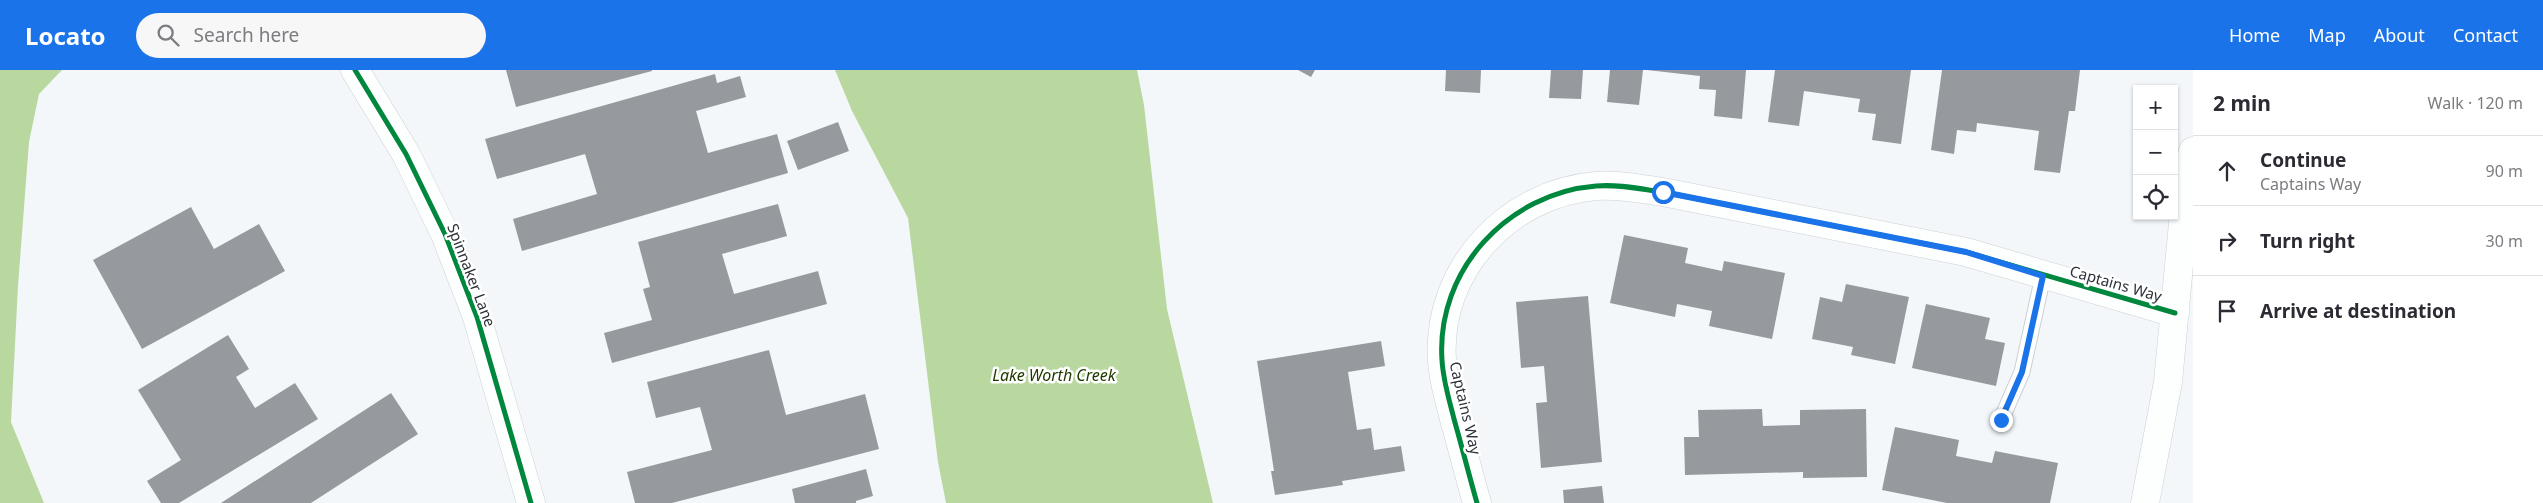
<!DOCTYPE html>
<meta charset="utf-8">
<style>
:root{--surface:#fff;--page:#f7f7f7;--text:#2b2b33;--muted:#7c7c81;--line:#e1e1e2;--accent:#1a73e8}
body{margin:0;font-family:"Noto Sans",sans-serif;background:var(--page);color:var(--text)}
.controls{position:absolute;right:15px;top:15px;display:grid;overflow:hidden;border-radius:0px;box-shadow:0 1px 4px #0004}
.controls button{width:45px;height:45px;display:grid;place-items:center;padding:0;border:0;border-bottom:1px solid var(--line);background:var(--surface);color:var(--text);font:25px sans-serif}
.stop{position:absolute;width:15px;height:15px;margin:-11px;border:4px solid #1a73e8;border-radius:50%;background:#fff}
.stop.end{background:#1a73e8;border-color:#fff;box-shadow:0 1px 5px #0008}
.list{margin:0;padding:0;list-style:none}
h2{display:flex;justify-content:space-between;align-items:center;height:65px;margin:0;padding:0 20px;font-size:21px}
h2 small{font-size:16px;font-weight:400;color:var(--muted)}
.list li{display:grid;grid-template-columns:32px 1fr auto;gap:15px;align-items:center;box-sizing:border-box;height:70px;padding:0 20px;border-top:1px solid var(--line)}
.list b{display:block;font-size:19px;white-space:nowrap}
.list p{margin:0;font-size:16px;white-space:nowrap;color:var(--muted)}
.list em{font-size:16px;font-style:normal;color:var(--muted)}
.icon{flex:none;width:28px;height:28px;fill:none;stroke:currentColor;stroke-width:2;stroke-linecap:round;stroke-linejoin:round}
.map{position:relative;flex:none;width:2193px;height:433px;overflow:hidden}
header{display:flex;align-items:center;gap:30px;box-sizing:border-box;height:70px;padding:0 25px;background:var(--accent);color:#fff}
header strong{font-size:24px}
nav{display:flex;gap:28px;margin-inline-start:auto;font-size:18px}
.search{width:350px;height:45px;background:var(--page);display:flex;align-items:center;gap:12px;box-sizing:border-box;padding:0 18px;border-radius:28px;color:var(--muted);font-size:19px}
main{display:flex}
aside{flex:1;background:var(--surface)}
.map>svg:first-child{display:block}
</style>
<header>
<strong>Locato</strong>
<div class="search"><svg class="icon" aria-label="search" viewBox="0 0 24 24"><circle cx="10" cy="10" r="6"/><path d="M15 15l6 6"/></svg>Search here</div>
<nav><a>Home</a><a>Map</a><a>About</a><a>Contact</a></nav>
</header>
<main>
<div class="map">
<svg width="2193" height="433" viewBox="0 0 2193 433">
<rect width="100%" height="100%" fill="#f4f7fa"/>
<!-- water -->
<path fill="#b9d8a0" d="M0,0H62L39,24L29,72L18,216L11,352L44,433H0Z
M835,0H1137L1144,35L1167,239L1213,433H946L938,392L908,148L852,41Z"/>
<!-- building -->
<path fill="#969a9e" d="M506,0H652V1L516,37Z
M1298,0H1315L1311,7Z
M1446,0H1481L1480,23L1445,21Z
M1551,0H1583L1581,29L1549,28Z
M1610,0H1643L1639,35L1607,32Z
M1647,0H1746L1742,49L1714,46L1716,20L1699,19L1700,6Z
M1775,0H1911L1901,74L1872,70L1876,44L1858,42L1860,29L1804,21L1799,56L1768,52Z
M1942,0H2080L2075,41H2069L2060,103L2034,100L2039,61L1977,53L1976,62L1957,60L1954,84L1931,80Z
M715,4L717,13L740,6L746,27L696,41L708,83L777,64L788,103L522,181L513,149L597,124L585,84L497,109L485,69Z
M838,52L849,81L798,100L787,71Z
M778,134L787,166L722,184L734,224L818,201L827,234L612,293L604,263L652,250L643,219L650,217L638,172Z
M191,137L214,179L259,154L285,201L142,279L93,190Z
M1624,165L1688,178L1685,193L1722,201L1724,191L1785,203L1772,269L1709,256L1712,241L1677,234L1675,247L1610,233Z
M1846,214L1909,227L1895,294L1851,285L1853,277L1812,269L1820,227L1842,232Z
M1588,226L1602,392L1541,398L1536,333L1547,332L1544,296L1521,298L1516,232Z
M1926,234L1990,248L1985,269L2005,273L1996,316L1912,298Z
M228,265L249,299L236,307L255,338L295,313L318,349L179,433H161L147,411L181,390L138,320Z
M1381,271L1385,296L1348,302L1357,360L1371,358L1374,380L1401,376L1405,401L1342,411L1343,415L1275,425L1271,401H1274L1257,291Z
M769,280L786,345L865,324L879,379L672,433H635L627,402L712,380L700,337L656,348L647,312Z
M391,323L418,364L311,433H221Z
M1762,339L1763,356L1800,355V340L1866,339L1867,407L1803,408V402L1685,405L1684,367H1699L1698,340Z
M1895,357L1959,370L1956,386L1992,393L1995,381L2058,393L2050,433H1947L1882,420Z
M866,399L873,426L856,431V433H795L792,419Z
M1602,416L1604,433H1564L1563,420Z"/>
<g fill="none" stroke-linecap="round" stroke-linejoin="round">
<!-- service casing -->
<g stroke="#ccd0d5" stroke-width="17">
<path id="service" d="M2001,350L2022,302L2043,206"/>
</g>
<!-- minor casing -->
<g stroke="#ccd0d5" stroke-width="29">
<path id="minor" d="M355,0L406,84L445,164L477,247L531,433
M1477,433C1469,405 1462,377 1454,349C1449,329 1443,310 1442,290C1436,200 1508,123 1596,116C1618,114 1641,119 1663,122L1966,182L2175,243
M2145,433L2168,312L2188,100L2193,81"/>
</g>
<!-- service -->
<use href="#service" stroke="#fdfefe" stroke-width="15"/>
<!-- minor -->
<use href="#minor" stroke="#fdfefe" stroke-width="28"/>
<!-- cycleway casing -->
<g stroke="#fff" stroke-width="8">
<path id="cycleway" d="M355,0L406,84L445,164L477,247L531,433
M1477,433C1469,405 1462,377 1454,349C1449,329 1443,310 1442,290C1436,200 1508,123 1596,116C1618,114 1641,119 1663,122L1966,182L2175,243"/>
</g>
<!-- cycleway -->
<use href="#cycleway" stroke="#00873e" stroke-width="5"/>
</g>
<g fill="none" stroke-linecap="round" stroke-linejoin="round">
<!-- route -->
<path stroke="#1a73e8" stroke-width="6" d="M1663,122L1966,182L2043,206L2022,302L2001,350"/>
</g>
<g text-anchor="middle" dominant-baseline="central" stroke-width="5" stroke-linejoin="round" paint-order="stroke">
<!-- street labels -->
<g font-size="15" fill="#2c3139" stroke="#fff">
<text transform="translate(472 205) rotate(69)">Spinnaker Lane</text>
<text transform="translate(2116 213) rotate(16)">Captains Way</text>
<text transform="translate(1466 338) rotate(77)">Captains Way</text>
</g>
<!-- water labels -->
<g font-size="16" font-style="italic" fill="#213a00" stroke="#fff">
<text x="1054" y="305">Lake Worth Creek</text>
</g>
</g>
</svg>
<div class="controls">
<button>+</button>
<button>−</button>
<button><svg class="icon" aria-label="locate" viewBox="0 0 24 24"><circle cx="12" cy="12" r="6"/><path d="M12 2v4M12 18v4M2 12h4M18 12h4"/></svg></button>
</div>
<div class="stop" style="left:1663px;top:122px"></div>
<div class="stop end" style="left:2001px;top:350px"></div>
</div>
<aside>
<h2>2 min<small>Walk · 120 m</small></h2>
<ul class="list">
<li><svg class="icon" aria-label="ahead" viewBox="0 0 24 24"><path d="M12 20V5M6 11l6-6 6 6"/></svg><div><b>Continue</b><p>Captains Way</p></div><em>90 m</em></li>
<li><svg class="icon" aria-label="right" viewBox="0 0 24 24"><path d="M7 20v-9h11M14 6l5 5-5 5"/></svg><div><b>Turn right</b></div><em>30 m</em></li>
<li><svg class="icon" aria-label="arrive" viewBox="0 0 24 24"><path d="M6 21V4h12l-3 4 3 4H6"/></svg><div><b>Arrive at destination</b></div></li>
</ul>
</aside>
</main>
